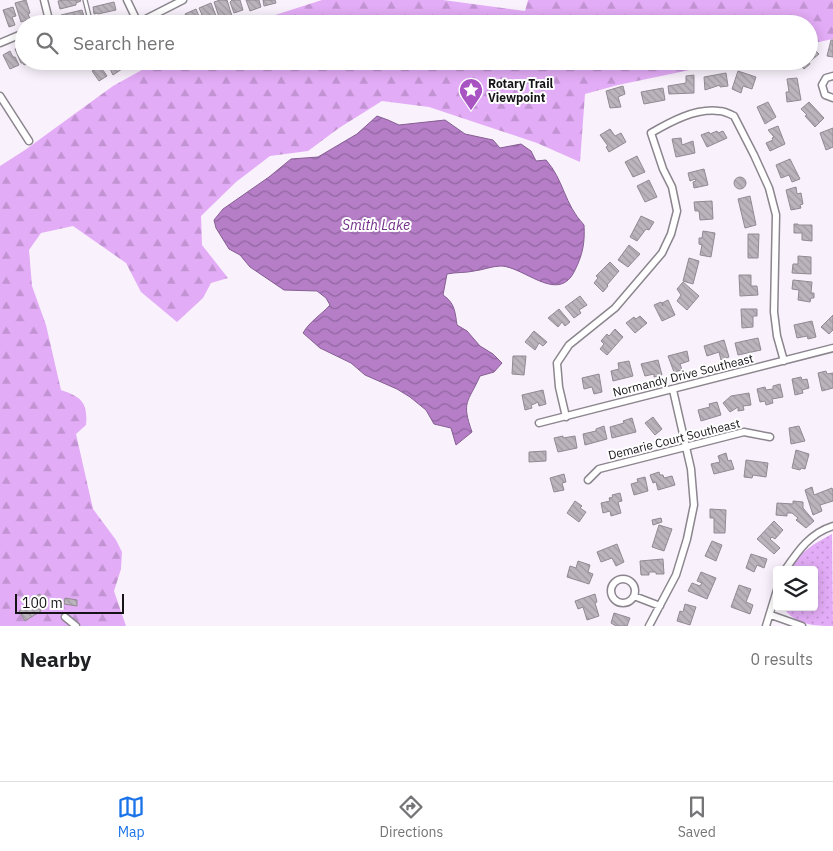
<!DOCTYPE html>
<style>
:root{--surface:#fff;--page:#f6f6f6;--text:#202124;--muted:#757577;--line:#e0e0e0;--accent:#1a73e8}
body{margin:0;font-family:"IBM Plex Sans",sans-serif;background:var(--page);color:var(--text)}
.controls{position:absolute;right:15px;bottom:15px;display:grid;overflow:hidden;border-radius:5px;box-shadow:0 2px 12px #0003}
.controls button{width:45px;height:45px;display:grid;place-items:center;padding:0;border:0;border-bottom:1px solid var(--line);background:var(--surface);color:var(--text);font:25px sans-serif}
.scale{position:absolute;left:15px;bottom:12px;width:109px;box-sizing:border-box;padding-left:5px;border:2px solid #151316;border-top:0;font-size:14px;line-height:18px;white-space:nowrap;color:#151316;-webkit-text-stroke:4px #fff;paint-order:stroke}
.list{margin:0;padding:0;list-style:none}
h2{display:flex;justify-content:space-between;align-items:center;height:65px;margin:0;padding:0 20px;font-size:21px}
h2 small{font-size:16px;font-weight:400;color:var(--muted)}
.icon{flex:none;width:28px;height:28px;fill:none;stroke:currentColor;stroke-width:2;stroke-linecap:round;stroke-linejoin:round}
.map{position:relative;flex:none;width:833px;height:626px;overflow:hidden}
.search{position:absolute;background:var(--surface);box-shadow:0 2px 12px #0003;left:15px;right:15px;top:15px;height:55px;display:flex;align-items:center;gap:12px;box-sizing:border-box;padding:0 18px;border-radius:28px;color:var(--muted);font-size:19px}
.sheet{height:155px;background:var(--surface)}
nav{display:flex;justify-content:space-around;align-items:center;box-sizing:border-box;height:70px;border-top:1px solid var(--line);background:var(--surface);font-size:14px;color:var(--muted)}
nav a{display:grid;justify-items:center;gap:2px}
nav .on{color:var(--accent)}
.map>svg:first-child{display:block}
</style>
<div class="map">
<svg width="833" height="626" viewBox="0 0 833 626">
<defs>
<pattern id="forest-firs" width="22" height="20" patternUnits="userSpaceOnUse" patternTransform="scale(1.25)"><rect width="22" height="20" fill="#e3acf6"/><path d="M5 1l3.5 6h-7zM16 11l3.5 6h-7z" fill="#c293d2"/></pattern>
<pattern id="park-dots" width="8" height="8" patternUnits="userSpaceOnUse" patternTransform="scale(1.25)"><rect width="8" height="8" fill="#e3acf6"/><path d="M2 2h.1M6 6h.1" fill="none" stroke="#c293d2" stroke-width="1.8" stroke-linecap="round"/></pattern>
<pattern id="water-waves" width="16" height="10" patternUnits="userSpaceOnUse" patternTransform="scale(1.25)"><rect width="16" height="10" fill="#b57ec7"/><path d="M0 5q4-4 8 0t8 0" fill="none" stroke="#9266a1"/></pattern>
<pattern id="building-back-hatch" width="6" height="6" patternUnits="userSpaceOnUse" patternTransform="scale(1.25)"><rect width="6" height="6" fill="#bbb4bd"/><path d="M-1 5l2 2M0 0l6 6M5-1l2 2" fill="none" stroke="#a09aa2"/></pattern>
</defs>
<rect width="100%" height="100%" fill="#f9f2fc"/>
<!-- forest -->
<path fill="url(#forest-firs)" d="M322,0H443L525,11L528,0H833V39L809,44V24H247Z
M158,61H733L618,85L585,94L580,162L537,143L429,107L382,101L339,128L308,151L270,156L236,182L201,216L202,245L228,278L211,283L203,298L177,322L141,292L126,263L73,226L41,233L29,250L32,286L46,325L61,390C82,397 88,403 86,425L76,434L93,509L116,540L122,552L121,569L114,591L126,626H0V166L25,150L113,86Z"/>
<!-- park -->
<path fill="url(#park-dots)" d="M832,534L833,626C813,626 795,625 783,607H814V570H790C799,552 815,543 832,534Z"/>
<!-- water -->
<path fill="url(#water-waves)" stroke="#855e92" d="M377,116L388,120L399,125L445,120L465,134L493,140L500,148L521,144L531,151L536,161L546,160C564,180 564,204 584,225C585,242 583,254 575,270C559,305 525,267 501,266C492,266 483,270 474,271C466,273 456,272 447,274L443,295C455,303 455,312 457,325L467,331L480,346L493,354L502,363L494,372L480,376C468,403 461,401 472,432L456,445L451,428L434,424L426,410L410,397L397,389L365,375L351,363L320,348L303,333C310,321 321,315 330,305L326,298L317,291L284,290L250,267L240,255L229,249L216,228L214,220L223,209L269,177L291,159L318,157L357,134Z"/>
<!-- building -->
<path fill="url(#building-back-hatch)" stroke="#918a93" d="M26,0L30,13L28,14L30,19L21,22L15,3Z
M64,0H80L81,1L76,3V5L60,9L58,1Z
M220,0H227L232,16L220,20L214,2Z
M232,0H240L243,10L234,13L230,2Z
M246,0H259L261,7L250,11Z
M263,0H275L276,3L264,6Z
M114,2L116,10L98,14V13L94,14L93,7Z
M211,3L218,21L206,24L199,8Z
M13,7L16,16L12,17L15,25L9,27L3,10Z
M196,9L202,24H189L185,14Z
M82,10L84,16L78,18V19L75,20V22L63,24L61,15Z
M831,40H833V57L827,56Z
M24,45V61H33L24,65L23,63H21L15,49Z
M810,45L819,54L809,62L810,64L804,69L798,61H809Z
M10,51L13,57H15L19,65L10,69L3,55Z
M106,61H116L122,69L113,75Z
M123,61H136L127,67Z
M98,63L107,76L99,81L92,71L95,70L93,67Z
M738,71L756,77L752,89L743,86L741,93L732,89Z
M726,73L728,86L720,87V85L705,90L704,77Z
M694,75V93L669,94L668,86L686,83V76Z
M797,78L801,100L787,102L786,92H789L787,79Z
M623,86L625,94L618,97L621,107L610,108L606,91Z
M663,88L665,100L644,104L641,92Z
M768,102L776,117L765,124L757,107Z
M809,102L824,118L815,127L805,116L807,115L801,109Z
M778,126L785,144L770,151L766,143L773,140L772,138L774,137L768,130Z
M833,128V147L826,150L820,133Z
M610,129L615,136L621,133L626,142L609,152L606,147L608,146L600,135Z
M717,131L718,133L723,131L727,138L707,147L701,135L709,132L710,134Z
M681,138L682,145L693,141L695,153L676,157L672,139Z
M637,156L645,172L633,177L625,162Z
M790,159L800,179L792,182L789,175L781,178L776,165Z
M704,169L708,185L694,188L693,182L696,181L695,179L690,181L688,173Z
M734 183a6 6 0 1 1 12 0a6 6 0 1 1-12 0Z
M649,180L657,197L645,202L637,186Z
M796,187L797,194L801,193L803,204L800,205L801,208L791,210L786,190Z
M750,196L756,225L745,228L738,199Z
M712,201L713,219L700,220L699,211H695L694,202Z
M641,216L654,222L649,230L646,229L637,241L630,237Z
M794,224H798V225H812V241L802,240V233H794Z
M703,231L715,233L711,257L700,255L702,245L699,244V238H702Z
M748,234H759L758,258H748Z
M629,245L640,254L628,267L618,260Z
M798,256L811,257V274L792,273L793,264H798Z
M689,258L699,261L693,284L683,281Z
M610,262L619,271L607,285L608,286L603,292L594,283L598,278L596,276Z
M739,275H751V286H757L758,295L740,296Z
M793,280L812,282L811,293H814V298H811L810,302L798,300L799,290L792,289Z
M683,282L699,296L687,310L677,301L681,295L677,289Z
M580,296L587,305L579,310L581,313L574,318L565,307Z
M668,300L675,315L662,321L654,305L661,302L663,306L662,303Z
M559,309L570,322L565,326L562,322L558,327L548,318Z
M741,309H757V316H753V327L742,328Z
M833,315V330L829,334L821,327Z
M640,316L647,323L635,333L626,323L634,317L636,319Z
M812,321L816,337L808,339L807,336L797,338L794,325Z
M615,329L623,337L607,355L600,349L604,344L601,341L607,334L609,336Z
M534,331L547,342L543,346L539,343L535,350L525,342Z
M758,338L761,350L738,355L735,343Z
M724,340L729,357L721,360L719,352L707,356L704,346Z
M687,351L689,361L680,364L682,370L674,372L668,356Z
M513,356H526L524,375L512,374Z
M658,360L662,375L654,377V374L645,376L641,364Z
M629,361L633,376L613,381L611,371L619,369L618,363Z
M826,371L827,374L833,373V388L822,391L818,373Z
M599,374L602,392L594,394L592,387L584,389L582,378Z
M801,377L802,380L807,379L809,388L802,390L803,393L795,395L792,379Z
M780,384L783,397L772,399L773,403L766,405L765,401L760,402L757,389L765,387L766,390L773,389V386Z
M543,390L546,404L539,406L538,402L534,404L531,405L532,408L525,410L522,395Z
M749,393L751,405L743,406L744,410L738,411V407L730,412L723,403L731,396Z
M717,402L721,415L701,421L698,410L710,407L709,404Z
M653,417L662,429L655,435L645,423Z
M632,418L636,432L612,438L610,427L624,423L623,421Z
M604,426L607,439L585,445L583,434L596,431V429Z
M799,426L805,441L791,444L789,428Z
M563,436V438L575,436L577,448L558,452L554,438Z
M796,450L809,454L805,469L801,468L800,470L792,468Z
M546,451V461L529,462V452Z
M726,453L728,461L731,460L734,469L714,474L711,464L720,462L718,456Z
M746,460L768,463L766,477L753,475L752,478L744,477Z
M659,472L660,475H663L664,478L672,476L675,485L658,490L656,482L653,483L650,475Z
M564,474L566,482L562,483L564,490L554,492L550,478Z
M645,477L648,491L634,495L631,484L638,482L637,479Z
M812,487L814,495L832,488L833,492V501L820,505L822,511L813,515L805,490Z
M620,493L622,501L618,502L621,513L611,516L610,511L603,513L601,503L610,501L609,498L613,497L612,495Z
M575,501L582,506L580,508L586,512L579,522L567,513Z
M793,501L803,502V508L814,521L806,528L796,520L798,518L792,513H787V516L776,515L777,503L793,504Z
M710,509L726,510L725,533H714V518H710Z
M661,518L662,522L653,525L652,520Z
M774,521L783,530L775,539L772,537L770,539L780,548L774,554L757,539Z
M659,525L672,529L664,551L652,547Z
M712,541L722,545L716,561L705,556Z
M617,544L624,562L616,566L612,558L601,562L597,552Z
M751,554L767,559L764,568L757,565L754,572L746,568Z
M663,559L664,574H656V572H649V575H641L640,561Z
M578,561L590,565L588,572L593,574L589,584L567,577L570,566L576,568Z
M701,572L716,578L707,599L688,591L692,583L700,586L702,583L697,581Z
M739,585L751,589L746,602L753,605L750,614L731,607Z
M40,594L46,603L39,607L41,611L25,621L19,611L34,602L32,598Z
M595,594L597,602L595,603L599,616L587,620L583,607L578,609L575,601Z
M65,598L77,600V606L64,604Z
M685,604L696,607L690,625L677,621L680,611L683,612Z
M614,613L630,618L627,626H616L611,623Z"/>
<g fill="none" stroke-linecap="round" stroke-linejoin="round">
<!-- lane casing -->
<g stroke="#8b858d" stroke-width="5.5">
<path id="lane" d="M85,0L91,24"/>
</g>
<!-- street casing -->
<g stroke="#8b858d" stroke-width="9">
<path id="street" d="M44,0L50,24
M127,0L138,23
M136,24L183,0
M0,43L24,33
M833,76L826,78L822,85L825,95L833,98
M0,96L29,141
M566,417L559,387L557,363L569,345L615,308L662,253L671,234L677,211L672,187L663,169L651,133C670,122 695,108 719,111C724,111 730,114 734,116L754,155L769,188L776,215L774,312L777,336L784,361
M539,423L833,348
M588,480L599,469L744,432L770,437
M785,570C798,551 810,533 833,526
M611 591a12 12 0 1 1 24 0a12 12 0 1 1-24 0Z
M634,596L660,606
M771,615L802,626
M65,617L76,626
M649,626L676,575L687,539L694,505L691,469L673,390
M766,626L777,590"/>
</g>
<!-- lane -->
<use href="#lane" stroke="#fff" stroke-width="3"/>
<!-- street -->
<use href="#street" stroke="#fff" stroke-width="6"/>
</g>
<!-- icons -->
<defs>
<g id="sight-pin" transform="scale(1.25)"><path d="M0 17L-7.5 6A9.5 9.5 0 1 1 7.5 6Z" fill="#a854c3" stroke="#fff"/><path d="M0-6L1.8-2.2L6-1.7L2.9 1.2L3.7 5.4L0 3.3L-3.7 5.4L-2.9 1.2L-6-1.7L-1.8-2.2Z" fill="#fff"/></g>
</defs>
<g fill-rule="evenodd">
<use href="#sight-pin" x="471" y="90"/>
</g>
<g text-anchor="middle" dominant-baseline="central" stroke-width="4" stroke-linejoin="round" paint-order="stroke">
<!-- poi labels -->
<g font-size="12" font-weight="bold" fill="#151316" stroke="#fff" text-anchor="start">
<text x="488" y="83">Rotary Trail<tspan x="488" dy="14">Viewpoint</tspan></text>
</g>
<!-- street labels -->
<g font-size="12" fill="#151316" stroke="#fff">
<text transform="translate(683 375) rotate(-14)">Normandy Drive Southeast</text>
<text transform="translate(674 439) rotate(-14)">Demarie Court Southeast</text>
</g>
<!-- water labels -->
<g font-size="14" font-style="italic" fill="#733088" stroke="#fff">
<text x="376" y="225">Smith Lake</text>
</g>
</g>
</svg>
<div class="controls">
<button><svg class="icon" aria-label="layers" viewBox="0 0 24 24"><path d="M12 4l9 5-9 5-9-5zM3 14l9 5 9-5"/></svg></button>
</div>
<div class="scale">100 m</div>
<div class="search"><svg class="icon" aria-label="search" viewBox="0 0 24 24"><circle cx="10" cy="10" r="6"/><path d="M15 15l6 6"/></svg>Search here</div>
</div>
<section class="sheet">
<h2>Nearby<small>0 results</small></h2>
<ul class="list">
</ul>
</section>
<nav>
<a class="on"><svg class="icon" aria-label="map" viewBox="0 0 24 24"><path d="M3 6l6-2 6 2 6-2v14l-6 2-6-2-6 2zM9 4v14M15 6v14"/></svg>Map</a>
<a><svg class="icon" aria-label="directions" viewBox="0 0 24 24"><path d="M12 3l9 9-9 9-9-9zM9 14v-3h6M13 9l2 2-2 2"/></svg>Directions</a>
<a><svg class="icon" aria-label="saved" viewBox="0 0 24 24"><path d="M7 4h10v16l-5-4-5 4z"/></svg>Saved</a>
</nav>
